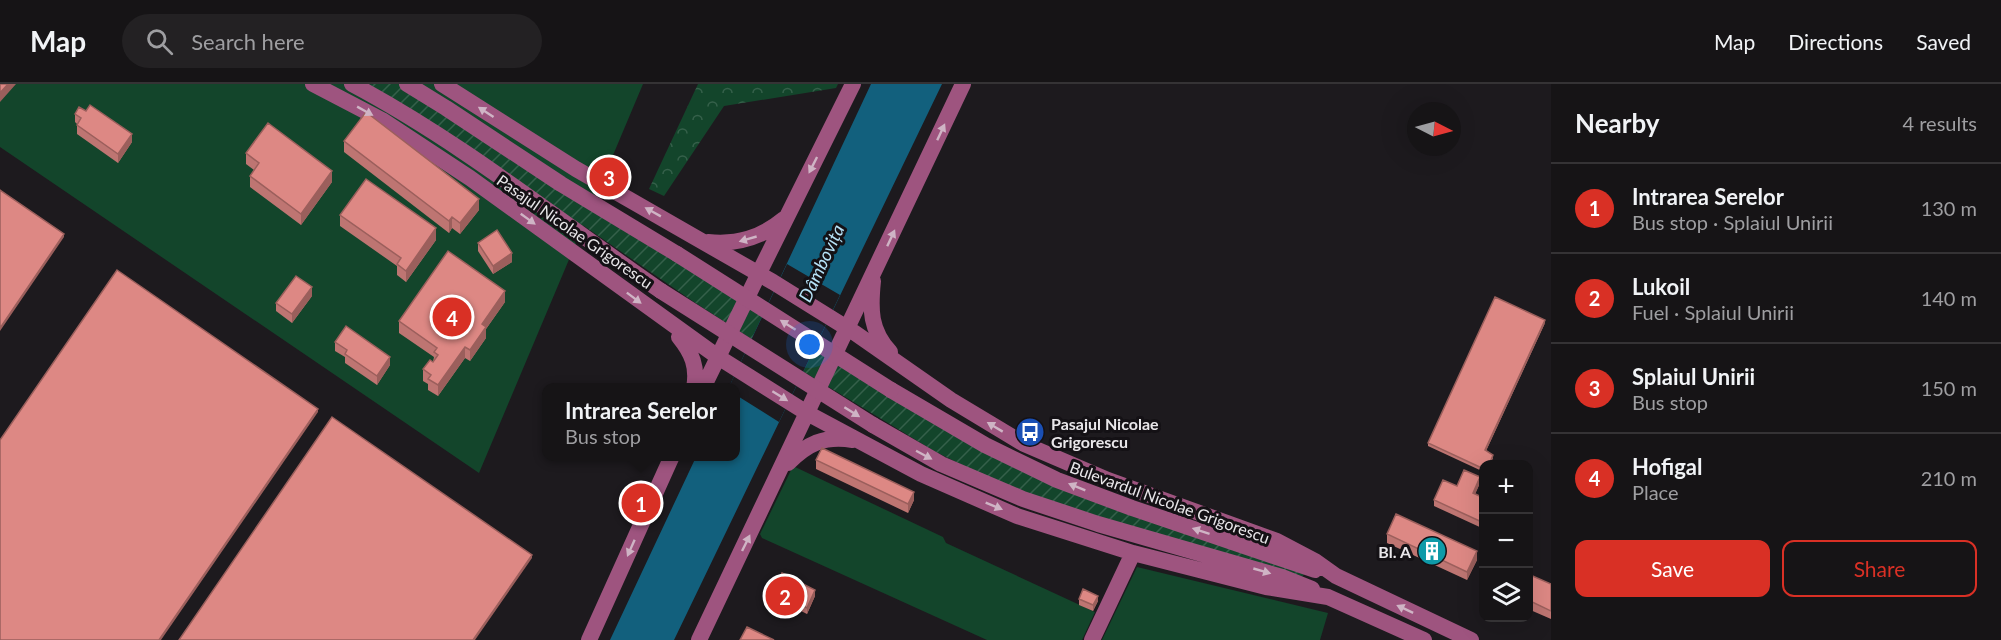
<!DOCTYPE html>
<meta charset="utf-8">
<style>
:root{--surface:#161416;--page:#232123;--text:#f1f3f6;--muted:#9e9ea1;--line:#353335;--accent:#d93025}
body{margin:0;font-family:Lato,sans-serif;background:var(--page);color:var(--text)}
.controls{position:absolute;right:18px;bottom:18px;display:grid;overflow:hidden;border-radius:12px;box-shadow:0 6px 24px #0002}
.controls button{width:54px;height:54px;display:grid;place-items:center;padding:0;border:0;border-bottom:2px solid var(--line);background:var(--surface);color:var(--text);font:30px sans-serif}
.compass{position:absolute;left:1407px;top:18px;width:54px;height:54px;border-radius:50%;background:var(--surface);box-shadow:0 6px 24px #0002;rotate:96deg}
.you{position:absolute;left:810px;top:261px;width:21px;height:21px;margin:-15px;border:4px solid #fff;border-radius:50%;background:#1a73e8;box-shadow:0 0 0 9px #1a73e833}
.badge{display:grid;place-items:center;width:39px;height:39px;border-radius:50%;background:var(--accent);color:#fff;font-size:20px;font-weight:700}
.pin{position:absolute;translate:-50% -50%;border:3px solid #fff;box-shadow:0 2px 6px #0006}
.popup{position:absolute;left:542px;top:299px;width:198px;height:78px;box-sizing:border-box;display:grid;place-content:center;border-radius:12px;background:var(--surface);filter:drop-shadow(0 2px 4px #0005);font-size:20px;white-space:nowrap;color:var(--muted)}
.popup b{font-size:22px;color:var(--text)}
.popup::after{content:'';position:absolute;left:50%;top:100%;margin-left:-12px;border:12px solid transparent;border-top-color:var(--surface)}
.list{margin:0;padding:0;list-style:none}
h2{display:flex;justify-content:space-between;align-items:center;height:78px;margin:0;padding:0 24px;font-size:26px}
h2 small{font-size:20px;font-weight:400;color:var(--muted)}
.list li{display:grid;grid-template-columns:39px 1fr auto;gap:18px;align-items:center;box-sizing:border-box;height:90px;padding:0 24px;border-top:2px solid var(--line)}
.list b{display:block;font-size:22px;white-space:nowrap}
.list p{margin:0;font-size:20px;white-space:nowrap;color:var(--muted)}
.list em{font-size:20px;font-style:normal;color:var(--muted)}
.actions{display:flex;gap:12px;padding:18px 24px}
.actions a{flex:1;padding:14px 0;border:2px solid var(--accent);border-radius:12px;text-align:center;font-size:21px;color:var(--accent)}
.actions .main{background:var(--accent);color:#fff}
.icon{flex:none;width:33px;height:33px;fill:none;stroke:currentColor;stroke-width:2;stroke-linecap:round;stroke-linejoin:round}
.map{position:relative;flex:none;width:1551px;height:556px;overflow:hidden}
header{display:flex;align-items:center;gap:36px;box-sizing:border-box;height:84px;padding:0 30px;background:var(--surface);border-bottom:2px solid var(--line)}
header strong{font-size:28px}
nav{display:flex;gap:33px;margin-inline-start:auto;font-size:21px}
.search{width:420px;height:54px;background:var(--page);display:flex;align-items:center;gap:15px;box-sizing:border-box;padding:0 21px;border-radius:33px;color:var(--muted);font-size:22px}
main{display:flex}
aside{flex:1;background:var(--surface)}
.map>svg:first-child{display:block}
</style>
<header>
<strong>Map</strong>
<div class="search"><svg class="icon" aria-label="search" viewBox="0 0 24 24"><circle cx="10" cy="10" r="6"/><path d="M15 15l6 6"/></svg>Search here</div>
<nav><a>Map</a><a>Directions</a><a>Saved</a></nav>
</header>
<main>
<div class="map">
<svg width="1551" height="556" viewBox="0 0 1551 556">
<defs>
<pattern id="forest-crowns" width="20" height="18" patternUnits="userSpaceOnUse" patternTransform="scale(1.5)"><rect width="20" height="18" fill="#13452b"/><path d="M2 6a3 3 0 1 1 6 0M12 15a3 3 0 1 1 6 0" fill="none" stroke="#35604a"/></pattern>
<pattern id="garden-furrows" width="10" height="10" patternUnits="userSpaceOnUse" patternTransform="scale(1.5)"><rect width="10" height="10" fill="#13452b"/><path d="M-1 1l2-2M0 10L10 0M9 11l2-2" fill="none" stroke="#35604a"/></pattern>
</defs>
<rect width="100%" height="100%" fill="#1d1a1e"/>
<!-- grass -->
<path fill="#13452b" d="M0,0H643L479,389L0,63Z
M793,382L943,453L946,459L1095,528L1082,556H987L762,454L760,450Z
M1137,483L1328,529L1320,556H1102Z"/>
<!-- forest -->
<path fill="url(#forest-crowns)" d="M698,0H838L836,4L724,22L664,112L649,105Z"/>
<!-- garden -->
<path fill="url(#garden-furrows)" d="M369,0H393L423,17L945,344L1305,489L1302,493L1047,417L972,386L934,367L786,277L694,218L458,55Z"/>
<!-- water -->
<path fill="#12607d" d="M871,0H942L674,556H610L696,373L736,372V304L729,303Z"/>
<!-- pier -->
<path fill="#1d1a1e" d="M787,180L840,211L779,338L736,311V304L729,303Z"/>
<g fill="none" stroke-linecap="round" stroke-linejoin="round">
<!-- secondary -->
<path stroke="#9e547f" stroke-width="16" d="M313,0L382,36L470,94L718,273L807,329L921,390L1017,432L1133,469L1266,503L1328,513L1424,556
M352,0C461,58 559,137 661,207
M407,0L446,24L561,100L677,170
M442,0L576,85L773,198L855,249L951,316L1024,360L1108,396L1277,457L1315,477L1336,492L1471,556
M708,158C737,161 761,154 784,135
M873,197C870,226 870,246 890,268
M679,253C692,269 698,283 694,304
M703,304L759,189L853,0
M891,306L985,361L1057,396L1132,424L1315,486
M873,341L941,380L1023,415L1098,440L1282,493L1312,505
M788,379C807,360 824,351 853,356
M589,556L672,372
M699,556L963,0
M1092,556L1133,469"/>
<!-- secondary-bridge -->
<path stroke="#9e547f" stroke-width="16" d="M677,170L891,306
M661,207L873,341"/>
</g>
<!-- wall -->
<path fill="#be7572" d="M75,30L132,58L118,79L77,50V40L75,38Z
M344,57L479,126L460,150L452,144L449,149L344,68Z
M246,69L332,98L301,141L250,103V92L254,86L246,80Z
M340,131L436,156L406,198L397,191V182L340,142Z
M478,159L512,178L493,190L478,167Z
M312,212L292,239L276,227V219Z
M505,218L486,245V254L470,277L465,274L438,312L428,306V300L423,297V285L433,278L434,273L399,249V237Z
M1545,239L1486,367L1493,374L1490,381H1484V388L1428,362V359Z
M335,258L390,281L377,301L345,279V273L335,267Z
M816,376L914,416L908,429L816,385Z
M1480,399L1475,410L1484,414V445L1434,422V416L1457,402Z
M1387,450L1477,476L1467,496L1387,459Z
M1528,490L1551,500V535L1528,525Z
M796,499L794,501L815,512L807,530L793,523V520L787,518L785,523L771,517V514Z
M1079,515L1098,517L1093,527L1079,521Z"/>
<!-- shaded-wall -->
<path fill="#9b5f5c" d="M8,0H16L0,18V9Z
M132,50V58L118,79V70Z
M332,87V98L301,141V130Z
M479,115V126L460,150V139Z
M452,133V144L449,149V137Z
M436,144V156L406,198V187Z
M64,150V153L0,247V244Z
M512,169V178L493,190V182Z
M312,203V212L292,239V230Z
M505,207V218L486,245V254L470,277V266L482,240Z
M1545,236V239L1485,369V366Z
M465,263V274L438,312V301Z
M390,273V281L377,301V292Z
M318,325V328L161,556H159Z
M1480,393V399L1473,415V409Z
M914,408V416L908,429V420Z
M1477,467V476L1467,496V488Z
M532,471V474L475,556H473Z
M815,506V512L807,530V524Z
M1098,512V517L1093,527V521Z"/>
<!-- building -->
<path fill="#dd8884" stroke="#9b5f5c" stroke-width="1.5" d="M0,0H8L0,9Z
M90,21L132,50L118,70L77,41L81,34L75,30L79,23L86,27Z
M366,28L479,115L460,139L452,133L449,137L344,57Z
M268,39L332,87L301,130L250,92L259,79L246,69Z
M366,95L436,144L406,187L397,180L401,174L340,131Z
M0,106L64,150L0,244Z
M497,146L512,169L493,182L478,159Z
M448,167L505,207L482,240L486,243L470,266L465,263L438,301L428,295L431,291L423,285L430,276L433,278L438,271L434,268L437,264L399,237Z
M117,186L318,325L159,556H0V356Z
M296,192L312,203L292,230L276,219Z
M1495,213L1545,236L1485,366L1493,371L1489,381H1484V385L1428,359Z
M346,242L390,273L377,292L345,270L347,266L335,258Z
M332,333L532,471L473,556H179Z
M822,364L914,408L908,420L816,376Z
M1464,386L1480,393L1473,409L1484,414V439L1434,416L1443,396L1457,402Z
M1396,430L1477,467L1467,488L1387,450Z
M782,489L796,496L793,501L799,504L793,517L787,515L785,520L771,514Z
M1528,490L1551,500V527L1528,516Z
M801,499L815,506L807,524L793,517Z
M1083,505L1098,512L1093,521L1079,515Z
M747,543L774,556H740Z"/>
<!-- one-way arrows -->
<defs><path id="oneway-solid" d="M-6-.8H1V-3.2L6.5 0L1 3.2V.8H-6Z" transform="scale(1.5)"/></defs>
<g fill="#cfb4c5">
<use href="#oneway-solid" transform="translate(365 27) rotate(29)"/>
<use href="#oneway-solid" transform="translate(486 28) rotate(-147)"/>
<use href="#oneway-solid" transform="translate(941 48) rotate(-65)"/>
<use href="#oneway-solid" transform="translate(813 81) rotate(117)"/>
<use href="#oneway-solid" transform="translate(653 128) rotate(-151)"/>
<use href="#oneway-solid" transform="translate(528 135) rotate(36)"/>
<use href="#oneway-solid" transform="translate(891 154) rotate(-65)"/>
<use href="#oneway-solid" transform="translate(748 155) rotate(164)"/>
<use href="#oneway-solid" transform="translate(634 214) rotate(37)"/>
<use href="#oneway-solid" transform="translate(788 241) rotate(-148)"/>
<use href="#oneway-solid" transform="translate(780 312) rotate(32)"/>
<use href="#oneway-solid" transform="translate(852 328) rotate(32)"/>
<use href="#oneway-solid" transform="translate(995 343) rotate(-149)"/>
<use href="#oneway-solid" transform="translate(924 371) rotate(28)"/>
<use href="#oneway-solid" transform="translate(1077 403) rotate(-158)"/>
<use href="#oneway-solid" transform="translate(994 422) rotate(22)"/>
<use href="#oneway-solid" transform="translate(1201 447) rotate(-162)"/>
<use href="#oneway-solid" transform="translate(746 459) rotate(-64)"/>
<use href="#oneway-solid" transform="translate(631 464) rotate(114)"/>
<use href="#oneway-solid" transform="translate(1262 487) rotate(16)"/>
<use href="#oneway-solid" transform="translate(1405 525) rotate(-155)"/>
</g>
<!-- icons -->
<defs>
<g id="bus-disc" transform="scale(1.5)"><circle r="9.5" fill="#1a4fb4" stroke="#141115"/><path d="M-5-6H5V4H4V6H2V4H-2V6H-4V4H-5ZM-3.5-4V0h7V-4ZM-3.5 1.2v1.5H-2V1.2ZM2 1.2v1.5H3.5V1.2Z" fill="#fff"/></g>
<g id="building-disc" transform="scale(1.5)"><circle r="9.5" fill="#0f9aa8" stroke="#141115"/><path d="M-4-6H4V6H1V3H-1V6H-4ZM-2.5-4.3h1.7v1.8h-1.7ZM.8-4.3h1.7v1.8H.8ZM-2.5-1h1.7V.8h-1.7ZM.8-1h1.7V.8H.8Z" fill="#fff"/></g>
</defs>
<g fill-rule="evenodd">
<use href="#bus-disc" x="1030" y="348"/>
<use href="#building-disc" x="1432" y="467"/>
</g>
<g text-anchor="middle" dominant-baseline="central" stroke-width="6" stroke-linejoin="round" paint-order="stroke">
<!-- street labels -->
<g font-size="16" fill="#e9e7ea" stroke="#141115">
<text transform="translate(575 147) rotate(35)">Pasajul Nicolae Grigorescu</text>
<text transform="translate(1170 418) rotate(20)">Bulevardul Nicolae Grigorescu</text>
</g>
<!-- poi labels -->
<g font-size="16" font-weight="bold" fill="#e9e7ea" stroke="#141115" text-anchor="start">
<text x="1051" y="339">Pasajul Nicolae<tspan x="1051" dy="18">Grigorescu</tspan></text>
<text x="1411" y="467" text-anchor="end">Bl. A</text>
</g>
<!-- water labels -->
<g font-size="18" font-style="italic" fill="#b6e2f7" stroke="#141115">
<text transform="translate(821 179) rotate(-65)">Dâmbovița</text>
</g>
</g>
</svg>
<div class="controls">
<button>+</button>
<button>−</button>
<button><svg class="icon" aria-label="layers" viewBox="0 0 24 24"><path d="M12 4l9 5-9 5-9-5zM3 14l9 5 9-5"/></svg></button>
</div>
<svg class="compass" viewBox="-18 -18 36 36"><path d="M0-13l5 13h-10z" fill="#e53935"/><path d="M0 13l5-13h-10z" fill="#9e9ea1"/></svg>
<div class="you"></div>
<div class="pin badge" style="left:641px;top:419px">1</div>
<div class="popup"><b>Intrarea Serelor</b>Bus stop</div>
<div class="pin badge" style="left:785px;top:512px">2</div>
<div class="pin badge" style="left:609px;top:93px">3</div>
<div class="pin badge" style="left:452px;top:233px">4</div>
</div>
<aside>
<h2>Nearby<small>4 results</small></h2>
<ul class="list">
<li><span class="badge">1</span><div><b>Intrarea Serelor</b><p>Bus stop · Splaiul Unirii</p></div><em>130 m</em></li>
<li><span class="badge">2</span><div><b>Lukoil</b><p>Fuel · Splaiul Unirii</p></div><em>140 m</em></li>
<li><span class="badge">3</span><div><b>Splaiul Unirii</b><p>Bus stop</p></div><em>150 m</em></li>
<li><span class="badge">4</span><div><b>Hofigal</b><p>Place</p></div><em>210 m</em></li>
</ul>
<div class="actions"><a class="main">Save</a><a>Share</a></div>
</aside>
</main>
